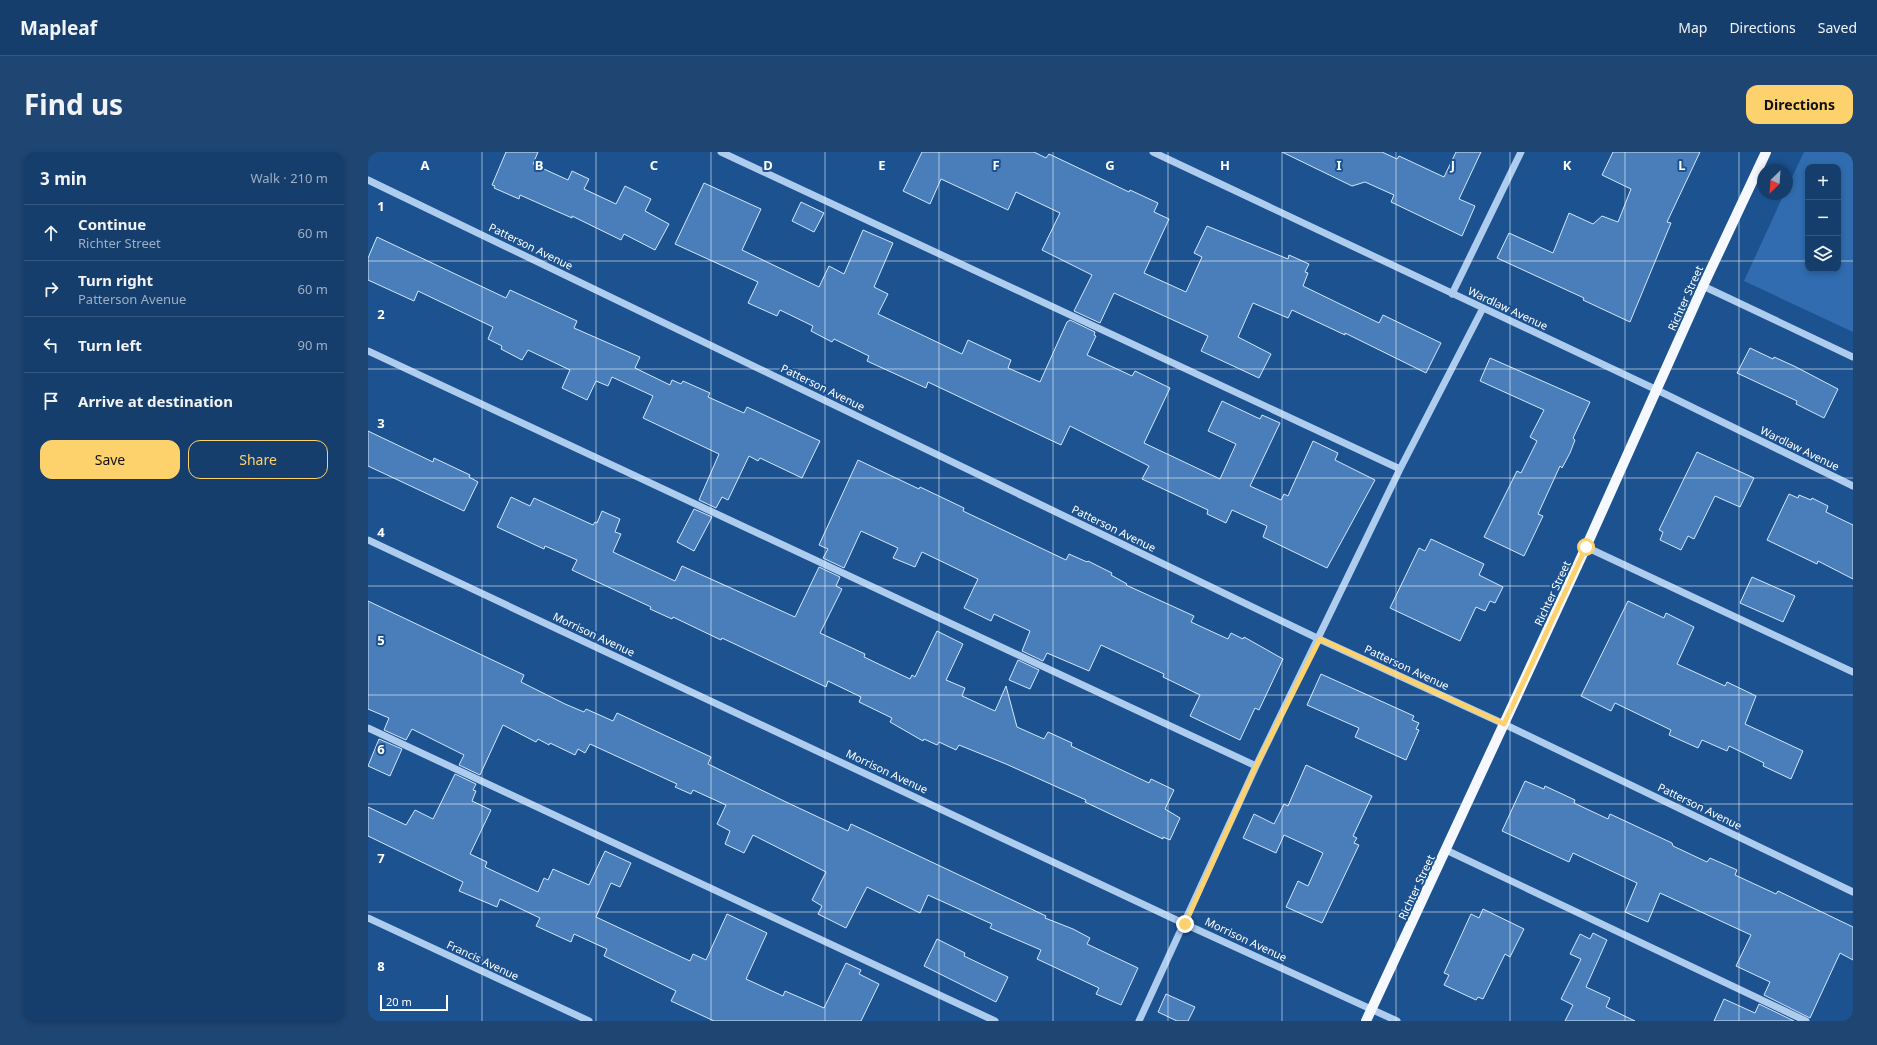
<!DOCTYPE html>
<meta charset="utf-8">
<style>
:root{--surface:#163e6d;--page:#1f4572;--text:#f1f3f6;--muted:#9eaec2;--line:#355780;--accent:#fdd16c}
body{margin:0;font-family:"Noto Sans",sans-serif;background:var(--page);color:var(--text)}
.controls{position:absolute;right:12px;top:12px;display:grid;overflow:hidden;border-radius:8px;box-shadow:0 2px 6px #0003}
.controls button{width:36px;height:36px;display:grid;place-items:center;padding:0;border:0;border-bottom:1px solid var(--line);background:var(--surface);color:var(--text);font:20px sans-serif}
.compass{position:absolute;left:1389px;top:12px;width:36px;height:36px;border-radius:50%;background:var(--surface);box-shadow:0 2px 6px #0003;rotate:205deg}
.scale{position:absolute;left:12px;bottom:10px;width:68px;box-sizing:border-box;padding-left:4px;border:2px solid #fff;border-top:0;font-size:11px;line-height:14px;white-space:nowrap;color:#fff;-webkit-text-stroke:3px #1d5291;paint-order:stroke}
.stop{position:absolute;width:12px;height:12px;margin:-9px;border:3px solid #fdd16c;border-radius:50%;background:#fff}
.stop.end{background:#fdd16c;border-color:#fff;box-shadow:0 1px 4px #0008}
.list{margin:0;padding:0;list-style:none}
h2{display:flex;justify-content:space-between;align-items:center;height:52px;margin:0;padding:0 16px;font-size:17px}
h2 small{font-size:13px;font-weight:400;color:var(--muted)}
.list li{display:grid;grid-template-columns:26px 1fr auto;gap:12px;align-items:center;box-sizing:border-box;height:56px;padding:0 16px;border-top:1px solid var(--line)}
.list b{display:block;font-size:15px;white-space:nowrap}
.list p{margin:0;font-size:13px;white-space:nowrap;color:var(--muted)}
.list em{font-size:13px;font-style:normal;color:var(--muted)}
.actions{display:flex;gap:8px;padding:12px 16px}
.actions a{flex:1;padding:9px 0;border:1px solid var(--accent);border-radius:12px;text-align:center;font-size:14px;color:var(--accent)}
.actions .main{background:var(--accent);color:#111}
.icon{flex:none;width:22px;height:22px;fill:none;stroke:currentColor;stroke-width:2;stroke-linecap:round;stroke-linejoin:round}
.map{position:relative;flex:none;width:1485px;height:869px;overflow:hidden;border-radius:12px}
header{display:flex;align-items:center;gap:24px;box-sizing:border-box;height:56px;padding:0 20px;background:var(--surface);border-bottom:1px solid var(--line)}
header strong{font-size:19px}
nav{display:flex;gap:22px;margin-inline-start:auto;font-size:14px}
.intro{display:flex;align-items:center;justify-content:space-between;box-sizing:border-box;height:96px;padding:0 24px}
h1{margin:0;font-size:28px}
.button{padding:10px 18px;border-radius:12px;background:var(--accent);color:#111;font-size:14px;font-weight:700}
main{display:flex;gap:24px;padding:0 24px}
aside{flex:1;background:var(--surface);border-radius:12px;box-shadow:0 2px 6px #0003}
.map>svg:first-child{display:block}
</style>
<header>
<strong>Mapleaf</strong>
<nav><a>Map</a><a>Directions</a><a>Saved</a></nav>
</header>
<div class="intro"><h1>Find us</h1><a class="button">Directions</a></div>
<main>
<aside>
<h2>3 min<small>Walk · 210 m</small></h2>
<ul class="list">
<li><svg class="icon" aria-label="ahead" viewBox="0 0 24 24"><path d="M12 20V5M6 11l6-6 6 6"/></svg><div><b>Continue</b><p>Richter Street</p></div><em>60 m</em></li>
<li><svg class="icon" aria-label="right" viewBox="0 0 24 24"><path d="M7 20v-9h11M14 6l5 5-5 5"/></svg><div><b>Turn right</b><p>Patterson Avenue</p></div><em>60 m</em></li>
<li><svg class="icon" aria-label="left" viewBox="0 0 24 24"><path d="M17 20v-9H6M10 6l-5 5 5 5"/></svg><div><b>Turn left</b></div><em>90 m</em></li>
<li><svg class="icon" aria-label="arrive" viewBox="0 0 24 24"><path d="M6 21V4h12l-3 4 3 4H6"/></svg><div><b>Arrive at destination</b></div></li>
</ul>
<div class="actions"><a class="main">Save</a><a>Share</a></div>
</aside>
<div class="map">
<svg width="1485" height="869" viewBox="0 0 1485 869">
<rect width="100%" height="100%" fill="#1d5291"/>
<!-- green -->
<path fill="#306caf" fill-rule="evenodd" d="M1436,0H1485V180L1376,129L1416,42H1419V36ZM1440,15H1470V117H1440Z"/>
<!-- building -->
<path fill="#4a7eba" stroke="#d3e6fa" d="M138,0H170L165,12L200,28L204,19L221,27L216,37L248,52L257,34L283,47L277,59L301,72L287,98L256,82L253,88L204,64V66L152,43L151,47L126,36L127,34L124,33Z
M554,0H666L678,6L681,2L761,40L762,38L790,51L786,60L801,67L776,121L818,140L834,105L826,101L839,74L920,107L921,103L941,112L937,120L940,121L935,134L1011,171L1015,163L1073,191L1058,221L977,181V183L924,158L920,166L885,151L870,185L903,202L891,226L833,199L840,184L746,141L732,171L706,159L724,123L674,98L692,61L648,40L640,58L573,27L562,52L535,39Z
M914,0H1014L1029,7L1031,4L1076,25L1088,0H1113L1091,47L1107,54L1094,84L1023,50L1026,43L997,30L984,34Z
M1245,0H1332L1299,70L1303,71L1262,170L1215,148L1216,146L1129,106L1141,81L1185,101L1201,61L1225,72L1234,64L1250,70L1263,37L1234,23Z
M336,31L393,57L374,98L451,135L461,114L476,122L495,78L525,91L506,135L520,142L510,162L594,202L600,188L643,208L640,216L672,230L699,170L702,168L727,180L726,183L728,184L719,203L764,224L767,219L802,236L776,291L852,327L868,292L840,279L854,249L892,267L894,263L912,271L882,334L913,348L916,342L920,344L945,289L970,301L967,308L1007,328L959,416L895,385L899,374L864,358L858,371L839,362L840,358L774,327L781,314L702,274L693,293L560,230L558,236L499,209L501,204L466,187L464,190L443,179L445,174L412,158L409,164L380,151L390,130L307,92Z
M433,50L456,61L446,80L424,69Z
M9,85L138,146L142,138L209,169L206,176L272,205L267,216L302,233L304,228L313,232L315,229L342,241L340,245L376,261L379,255L452,289L434,326L392,306L390,309L381,304L360,348L354,345L348,356L331,348L351,302L275,266L285,244L244,225L240,234L228,229L219,248L194,236L202,218L160,198L154,208L133,197L134,194L120,187L125,175L50,139L46,149L0,128V106Z
M1382,196L1405,207L1406,205L1426,214L1470,237L1456,266L1428,252L1429,249L1369,221Z
M1122,206L1222,250L1205,286L1207,288L1202,301L1194,316L1192,314L1170,362L1175,364L1156,404L1116,385L1149,319L1153,321L1169,289L1162,285L1176,258L1112,229Z
M0,279L65,310L66,306L102,323L101,325L110,330L96,359L0,314Z
M1329,300L1386,326L1372,355L1347,344L1326,387L1320,384L1313,398L1292,388L1295,380L1291,378Z
M490,308L551,337L552,335L596,356L595,359L698,408L701,402L719,410L720,409L744,421L743,423L759,432L758,433L826,464L823,470L860,487L863,481L875,487L876,485L915,507L891,558L887,556L872,588L822,564L832,543L795,525L796,522L733,493L721,519L679,501L675,509L654,499L662,479L626,462L623,469L596,456L610,427L554,400L547,415L525,406L530,396L493,379L476,416L455,406L460,397L451,393Z
M1421,342L1430,346L1431,343L1443,348L1444,346L1460,354L1458,360L1485,373V427L1450,409L1449,412L1399,388Z
M143,345L162,354L166,346L225,373L227,370L229,371L234,359L252,367L247,380L253,382L245,400L307,429L314,414L427,465L451,415L472,425L468,434L474,437L452,481L497,502L496,505L542,527L544,523L547,525L569,479L595,492L578,528L597,536L594,544L627,559L638,534L649,575L676,587L680,580L704,591L703,594L781,631L783,627L806,638L797,657L812,666L802,688L795,685V687L717,650L718,648L638,612L591,593L588,598L571,590L569,593L556,587L555,589L522,570L524,566L491,550L493,545L460,529L458,535L354,486L353,488L305,465L304,467L282,457L283,455L204,418L209,408L177,394L176,397L129,375Z
M326,357L344,365L326,399L309,390Z
M1063,387L1116,412L1111,423L1135,435L1127,451L1122,449L1117,459L1108,455L1092,489L1022,456L1051,396L1057,399Z
M1384,425L1427,444L1415,470L1372,451Z
M0,449L156,523L153,530L197,552L216,560L218,557L245,569L249,561L343,605L340,612L418,650L480,679L483,672L678,764L677,766L705,777L722,786L719,792L770,816L753,853L728,842L731,836L669,807L673,798L622,776L624,772L560,743L552,761L499,735L478,776L450,762L454,754L444,748L458,720L385,683L376,701L357,692L362,679L349,672L358,653L325,638L323,642L307,635L309,632L222,592L217,601L210,597L207,603L182,591L181,593L170,587L168,590L135,573L112,623L91,613L96,603L44,577L38,588L16,578L21,566L0,557Z
M1260,449L1296,466L1298,461L1326,475L1309,512L1357,534L1359,530L1388,544L1377,572L1435,599L1423,627L1395,614L1396,611L1361,594L1359,599L1334,588L1330,596L1301,583L1303,578L1247,551L1243,559L1213,544Z
M650,508L671,518L662,537L641,528Z
M953,522L1046,564L1044,568L1051,571L1048,577L1051,578L1038,608L987,585L991,576L939,553Z
M11,587L34,597L22,624L0,614Z
M938,613L1004,644L985,684L989,686L986,691L991,693L954,771L918,755L930,729L940,734L955,701L916,683L908,701L875,686L886,662L906,672L916,652L920,654Z
M87,622L108,632L105,638L108,639L104,649L123,658L102,702L119,710L117,715L170,740L176,726L180,728L185,717L221,733L237,699L263,711L252,735L243,731L228,765L322,809L325,802L338,808L359,762L399,781L378,827L415,844L417,839L456,856L478,811L493,818L491,822L511,832L493,869H346L303,849L308,839L236,804L239,797L206,782L203,790L168,774L172,766L132,747L129,755L91,739L95,730L0,684V655L38,673L47,658L65,667Z
M1157,629L1176,637L1177,634L1207,648L1206,651L1240,667L1242,662L1304,691L1305,694L1339,710L1342,706L1369,718L1367,723L1408,742L1410,739L1485,775V808L1472,801L1442,866L1396,843L1402,830L1368,814L1383,783L1292,741L1280,770L1257,760L1269,731L1205,701L1201,710L1134,679Z
M1115,757L1156,777L1142,805L1137,802L1115,847L1110,845L1108,848L1076,833L1081,823L1076,821L1103,762L1111,766Z
M1225,781L1239,788L1218,835L1242,846L1238,855L1267,869H1197L1205,853L1193,847L1213,807L1202,802L1212,782L1222,787Z
M569,787L597,801L596,804L640,825L628,850L556,814Z
M798,842L827,855L820,869H809L790,860Z
M1356,847L1387,861L1391,852L1426,869H1346Z"/>
<g fill="none" stroke-linecap="round" stroke-linejoin="round">
<!-- minor -->
<path stroke="#adccee" stroke-width="7" d="M353,0L1032,317
M785,0L1289,238L1485,334
M0,28L951,487L1136,572L1485,740
M1335,134L1485,205
M1084,142L1153,0
M0,199L888,614
M0,388L817,772L1029,869
M1218,395L1485,520
M0,576L627,869
M1078,698L1438,869
M0,766L221,869
M771,869L888,614L1032,317L1115,156"/>
<!-- major -->
<path stroke="#f5f9ff" stroke-width="10" d="M998,869L1218,395L1335,134L1398,0"/>
</g>
<g fill="none" stroke-linecap="round" stroke-linejoin="round">
<!-- route -->
<path stroke="#fdd16c" stroke-width="5" d="M817,772L888,614L952,487L1136,572L1218,395"/>
</g>
<!-- grid -->
<path fill="none" stroke="#fff" stroke-width="1" stroke-opacity="0.55" d="M114,0V869M228,0V869M343,0V869M457,0V869M571,0V869M685,0V869M800,0V869M914,0V869M1028,0V869M1142,0V869M1257,0V869M1371,0V869M0,109H1440M1470,109H1485M0,217H1485M0,326H1485M0,434H1485M0,543H1485M0,652H1485M0,760H1485"/>
<g text-anchor="middle" dominant-baseline="central" stroke-width="4" stroke-linejoin="round" paint-order="stroke">
<!-- street labels -->
<g font-size="11" fill="#fff" stroke="#1d5291">
<text transform="translate(163 94) rotate(26)">Patterson Avenue</text>
<text transform="translate(1317 146) rotate(-66)">Richter Street</text>
<text transform="translate(1140 156) rotate(25)">Wardlaw Avenue</text>
<text transform="translate(455 235) rotate(26)">Patterson Avenue</text>
<text transform="translate(1432 296) rotate(26)">Wardlaw Avenue</text>
<text transform="translate(746 376) rotate(26)">Patterson Avenue</text>
<text transform="translate(1184 441) rotate(-65)">Richter Street</text>
<text transform="translate(226 482) rotate(25)">Morrison Avenue</text>
<text transform="translate(1039 515) rotate(25)">Patterson Avenue</text>
<text transform="translate(519 619) rotate(25)">Morrison Avenue</text>
<text transform="translate(1332 654) rotate(26)">Patterson Avenue</text>
<text transform="translate(1048 735) rotate(-65)">Richter Street</text>
<text transform="translate(878 787) rotate(25)">Morrison Avenue</text>
<text transform="translate(115 808) rotate(25)">Francis Avenue</text>
</g>
</g>
<g font-size="13" text-anchor="middle" font-weight="bold" fill="#fff" stroke="#1d5291" stroke-width="4" stroke-linejoin="round" paint-order="stroke">
<text x="57" y="18">A</text>
<text x="171" y="18">B</text>
<text x="286" y="18">C</text>
<text x="400" y="18">D</text>
<text x="514" y="18">E</text>
<text x="628" y="18">F</text>
<text x="742" y="18">G</text>
<text x="857" y="18">H</text>
<text x="971" y="18">I</text>
<text x="1085" y="18">J</text>
<text x="1199" y="18">K</text>
<text x="1314" y="18">L</text>
<text x="13" y="59">1</text>
<text x="13" y="167">2</text>
<text x="13" y="276">3</text>
<text x="13" y="385">4</text>
<text x="13" y="493">5</text>
<text x="13" y="602">6</text>
<text x="13" y="711">7</text>
<text x="13" y="819">8</text>
</g>
</svg>
<div class="controls">
<button>+</button>
<button>−</button>
<button><svg class="icon" aria-label="layers" viewBox="0 0 24 24"><path d="M12 4l9 5-9 5-9-5zM3 14l9 5 9-5"/></svg></button>
</div>
<svg class="compass" viewBox="-18 -18 36 36"><path d="M0-13l5 13h-10z" fill="#e53935"/><path d="M0 13l5-13h-10z" fill="#9eaec2"/></svg>
<div class="scale">20 m</div>
<div class="stop" style="left:1218px;top:395px"></div>
<div class="stop end" style="left:817px;top:772px"></div>
</div>
</main>
